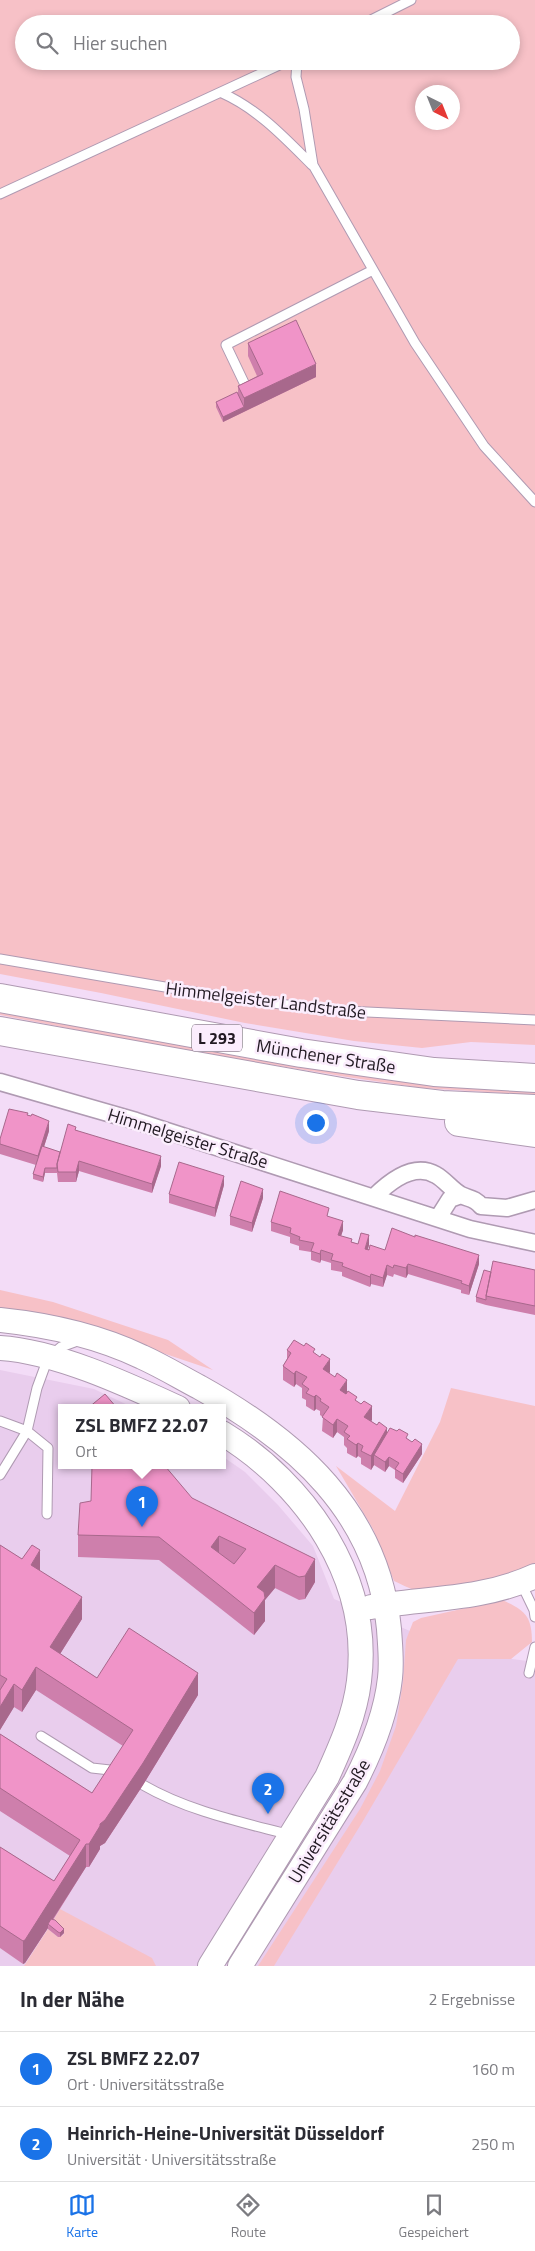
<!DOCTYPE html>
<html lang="de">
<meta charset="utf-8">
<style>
:root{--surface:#fff;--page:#f7f7f7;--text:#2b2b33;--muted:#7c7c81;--line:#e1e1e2;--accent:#1a73e8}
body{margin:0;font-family:"Titillium Web",sans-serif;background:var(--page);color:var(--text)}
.compass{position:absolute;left:415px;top:85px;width:45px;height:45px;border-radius:50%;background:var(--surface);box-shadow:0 2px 8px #0003;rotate:137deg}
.you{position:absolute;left:315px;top:1122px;width:18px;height:18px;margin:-12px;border:4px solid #fff;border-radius:50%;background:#1a73e8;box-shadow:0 0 0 8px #1a73e833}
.badge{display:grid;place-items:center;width:32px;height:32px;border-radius:50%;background:var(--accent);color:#fff;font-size:16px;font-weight:700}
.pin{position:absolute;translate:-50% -41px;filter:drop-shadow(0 1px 2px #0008)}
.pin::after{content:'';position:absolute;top:26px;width:18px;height:15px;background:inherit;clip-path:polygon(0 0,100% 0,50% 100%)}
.popup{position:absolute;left:58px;top:1404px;width:168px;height:65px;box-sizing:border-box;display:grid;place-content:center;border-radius:0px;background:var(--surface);filter:drop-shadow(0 1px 4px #0005);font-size:16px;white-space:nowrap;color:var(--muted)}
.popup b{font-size:19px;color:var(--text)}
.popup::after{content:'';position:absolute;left:50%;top:100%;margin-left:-10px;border:10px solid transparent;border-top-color:var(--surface)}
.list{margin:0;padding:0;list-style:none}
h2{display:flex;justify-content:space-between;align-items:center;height:65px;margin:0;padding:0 20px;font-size:21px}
h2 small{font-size:16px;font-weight:400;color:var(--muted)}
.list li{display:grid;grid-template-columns:32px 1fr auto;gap:15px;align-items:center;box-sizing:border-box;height:75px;padding:0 20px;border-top:1px solid var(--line)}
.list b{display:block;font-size:19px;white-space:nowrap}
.list p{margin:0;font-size:16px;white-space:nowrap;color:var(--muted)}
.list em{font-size:16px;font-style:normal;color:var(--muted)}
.icon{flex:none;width:28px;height:28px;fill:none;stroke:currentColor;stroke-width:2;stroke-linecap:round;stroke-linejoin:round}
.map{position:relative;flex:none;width:535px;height:1966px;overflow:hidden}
.search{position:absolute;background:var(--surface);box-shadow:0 2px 8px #0003;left:15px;right:15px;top:15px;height:55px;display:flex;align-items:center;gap:12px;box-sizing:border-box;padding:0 18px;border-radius:28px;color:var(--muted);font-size:19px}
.sheet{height:215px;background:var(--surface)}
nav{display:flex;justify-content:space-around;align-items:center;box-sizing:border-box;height:70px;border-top:1px solid var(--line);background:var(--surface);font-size:14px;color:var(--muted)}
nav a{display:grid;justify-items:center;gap:2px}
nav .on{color:var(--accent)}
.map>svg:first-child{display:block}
</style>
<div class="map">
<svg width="535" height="1966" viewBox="0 0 535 1966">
<rect width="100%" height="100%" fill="#f3dcf7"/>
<!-- built -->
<path fill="#e9cded" d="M0,1370L94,1389L134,1408H62V1466H222V1456L245,1472L278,1505L313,1546L334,1599L460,1652L535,1662V1966H0Z"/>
<!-- green -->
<path fill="#f7c1c7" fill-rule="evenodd" d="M0,0H535V1045L471,1042L422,1048L354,1041L245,1023L101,993L0,974ZM24,24H511V61H24ZM422,92H452V122H422Z
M0,1009L535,1090V1095L422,1088L347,1077L181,1050L0,1015Z
M0,1290L53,1302L168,1340L213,1370L121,1339L0,1312Z
M451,1388L535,1406V1564C509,1575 450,1593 423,1591C413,1591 403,1585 394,1581L373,1529L336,1466L395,1511L440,1422Z
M502,1600C525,1610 532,1616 532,1642L511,1659H458L363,1821L274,1966H258L360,1809L380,1771L396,1726L403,1682L406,1640L413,1622L421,1618Z
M60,1909L152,1958L156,1966H24L48,1929L58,1937L63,1935L64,1933L51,1924Z"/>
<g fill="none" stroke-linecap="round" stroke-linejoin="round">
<!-- lane casing -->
<g stroke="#af9ab2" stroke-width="11">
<path id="lane" d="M363,24L411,0
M297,61L296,77L304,109L313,165L415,343L484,446L535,502
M222,93C258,109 285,138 312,165
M0,194L288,61
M247,389L226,345L371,271
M0,959L212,995L325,1010L535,1020
M0,1421L27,1431L48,1448L47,1514
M0,1475L27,1431L37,1388L48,1358L61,1347L80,1340
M521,1583L534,1610L535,1617
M529,1673L535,1647
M41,1736L92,1768L119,1771
M143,1785C188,1811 241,1822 290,1835"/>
</g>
<!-- street casing -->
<g stroke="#af9ab2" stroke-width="19">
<path id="street" d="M0,1082L136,1121L470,1229L535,1243
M374,1197C389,1182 414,1162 436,1175C445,1180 452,1190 461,1195C469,1199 475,1198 481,1206L507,1208L535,1200
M438,1218L450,1199L461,1195"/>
</g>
<!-- secondary casing -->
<g stroke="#af9ab2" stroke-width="26">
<path id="secondary" d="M0,1320C48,1325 98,1336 142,1357C162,1366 180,1377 199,1387C296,1441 378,1512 389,1629C390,1645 392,1662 390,1678C386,1715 372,1749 355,1782L240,1966
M0,1348C55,1351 128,1385 178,1408
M371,1607C426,1598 483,1600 535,1576
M210,1966L327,1777C341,1746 355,1715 359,1681C372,1579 306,1484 222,1433"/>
</g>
<!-- highway casing -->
<g stroke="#af9ab2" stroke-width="30">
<path id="highway" d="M0,998L301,1053L434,1072L535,1078
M0,1031L358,1095L442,1105L535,1109
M459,1122L535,1133"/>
</g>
<!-- lane -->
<use href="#lane" stroke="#fff" stroke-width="9"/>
<!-- street -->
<use href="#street" stroke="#fff" stroke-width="16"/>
<!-- secondary -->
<use href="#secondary" stroke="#fff" stroke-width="24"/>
<!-- highway -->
<use href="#highway" stroke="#fff" stroke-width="28"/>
</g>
<!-- wall -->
<path fill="#ce7fac" d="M248,343L316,377L223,422L216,407V402L238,395V386L257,376L248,356Z
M28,1115L49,1131L44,1147L60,1152L76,1130L161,1166L152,1193L79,1171L76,1182H58L57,1173H45L43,1182L33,1179V1174L36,1165L0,1154V1139Z
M224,1185L215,1217L169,1203V1194Z
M263,1198L252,1232L230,1225V1216Z
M329,1217L343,1230L341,1236L352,1242L358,1244L369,1245L368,1249L385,1250L479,1264L469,1295L461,1293V1290L408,1274L406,1278L394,1274L393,1277L387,1275L383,1287L371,1284L370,1287L342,1276V1272L331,1270V1263L321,1260L320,1263L311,1260V1252L299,1250V1246L290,1243V1237L271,1231V1222Z
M535,1270V1315L486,1305L476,1302V1297L491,1272Z
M287,1350L315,1353L330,1372L329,1373L347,1393L357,1402L372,1420L371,1421L387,1432L408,1439L422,1454L403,1483L395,1478V1470L389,1466L385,1472L374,1465L371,1470L361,1464V1458L358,1456L356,1458L347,1453V1448L344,1445V1437L337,1432L333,1438L322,1431L323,1417L320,1415V1411L316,1409L314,1411L306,1406V1400L302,1398V1388L296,1384L294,1387L283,1380V1366L287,1359Z
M192,1498L315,1582L305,1599L299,1600L275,1588L265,1600V1621L254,1635L159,1560L78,1557V1535L91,1501Z
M0,1545L40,1571L82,1619L60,1654L97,1678L198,1695L143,1785L105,1843L100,1846V1849L89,1867H86L53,1920L64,1933L60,1937H58L48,1929V1928L25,1963L23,1964L0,1948V1847L54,1881L70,1856L0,1811V1734L92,1793L123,1746L36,1690L22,1712L14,1707L0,1730Z"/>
<!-- shaded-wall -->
<path fill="#a8688c" d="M316,364V377L223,422V417L244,407V398Z
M49,1121V1131L38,1165V1156Z
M161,1156V1166L152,1193V1184Z
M79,1161V1171L76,1182V1172Z
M45,1168V1173L43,1182V1177Z
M224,1176V1185L215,1217V1208Z
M263,1189V1198L252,1232V1223Z
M343,1221V1230L338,1245V1235Z
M369,1235V1245L365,1258V1249Z
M321,1250V1260L320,1263V1254Z
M479,1255V1264L469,1295V1286Z
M408,1264V1274L406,1278V1268Z
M387,1265V1275L383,1287V1278Z
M371,1274V1284L370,1287V1277Z
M330,1359V1372L323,1383V1369Z
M296,1371V1384L294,1387V1374Z
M347,1380V1394L340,1404V1390Z
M316,1395V1409L314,1411V1397Z
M372,1406V1420L364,1430V1417Z
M337,1419V1432L333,1438V1425Z
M387,1428V1441L374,1455V1465L371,1470V1456Z
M358,1443V1456L356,1458V1445Z
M422,1444V1454L403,1483V1474Z
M389,1457V1466L385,1472V1462Z
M219,1536V1558L211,1547Z
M40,1550V1573L31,1565Z
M315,1559V1582L305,1599V1576Z
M275,1565V1588L265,1600V1621L254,1635V1613L257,1587Z
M82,1597V1619L50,1670V1647Z
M36,1667V1690L22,1712V1690Z
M198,1673V1695L143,1785L105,1843L100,1846V1849L89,1867V1844L100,1824Z
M14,1684V1707L0,1730V1707Z
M86,1844V1867L49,1925L48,1924V1928L25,1963L23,1964V1941Z
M64,1929V1933L60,1937V1933Z"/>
<!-- building -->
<path fill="#f094c8" stroke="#a8688c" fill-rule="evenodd" d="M296,320L316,364L244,398L238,386L263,374L248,343Z
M237,392L244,407L223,417L216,402Z
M9,1109L28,1113L27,1115L31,1116L32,1114L49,1121L38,1156L0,1144V1139Z
M68,1124L76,1127L75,1130L161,1156L152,1184L79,1161L76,1172H58L57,1164Z
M42,1146L60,1152L57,1164V1168H45L43,1177L33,1174Z
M179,1162L224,1176L215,1208L169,1194Z
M241,1181L263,1189L252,1223L230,1216Z
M280,1191L329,1208L327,1216L343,1221L338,1235L352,1239L351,1242L358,1244L361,1233L369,1235L365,1249L369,1250L370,1245L385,1250L392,1228L415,1237V1235L479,1255L469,1286L461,1283L462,1281L408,1264L406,1268L394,1265L393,1268L387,1265L383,1278L371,1274L370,1277L342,1266L343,1263L331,1260L333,1254L321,1250L320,1254L311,1251L314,1243L299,1240L300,1237L290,1233L291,1228L271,1222Z
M493,1261L535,1270V1306L486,1296Z
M484,1270L491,1272L486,1296V1300L476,1297Z
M294,1340L304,1346L306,1343L315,1349L313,1352L320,1357L322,1354L330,1359L323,1369L335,1377L337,1373L347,1380L340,1390L346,1394L348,1391L357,1397L355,1400L361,1404L364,1401L372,1406L364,1417L377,1425L379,1422L387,1428L371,1456L361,1451L363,1446L358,1443L356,1445L347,1439L350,1436L344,1432L348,1426L337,1419L333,1425L322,1417L329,1407L320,1401L321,1399L316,1395L314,1397L306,1393L309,1389L302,1384L307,1377L296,1371L294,1374L283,1366L291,1353L287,1350Z
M105,1394L117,1408H88Z
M390,1428L397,1431L399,1429L408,1434L406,1438L412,1442L415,1439L422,1444L403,1474L395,1469L399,1463L389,1457L385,1462L374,1455Z
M92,1466H165L192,1498L315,1559L305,1576L299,1577L275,1565L257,1587L264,1592L265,1598L254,1613L159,1537L78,1535L80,1503L91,1501ZM219,1536L246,1549L234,1564L211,1547Z
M0,1545L22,1559L32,1545L40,1550L31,1565L82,1597L50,1647L97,1678L129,1628L198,1673L143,1763L105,1820L100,1824V1826L89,1844H86L25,1940L23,1941L0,1926V1847L54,1881L80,1840L0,1788V1734L92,1793L133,1730L36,1667L22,1690L14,1684L0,1707V1690L7,1679L0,1675Z
M51,1919L55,1920L64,1929L60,1933L58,1932L48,1924Z"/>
<g text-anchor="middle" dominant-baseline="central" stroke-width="5" stroke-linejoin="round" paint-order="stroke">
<!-- shield labels -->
<rect fill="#fbedfd" stroke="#625964" stroke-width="1" x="192" y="1024.5" width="50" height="27" rx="4"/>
<g font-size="16" font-weight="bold" fill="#211922">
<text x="217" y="1038">L 293</text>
</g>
<!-- street labels -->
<g font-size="18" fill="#211922" stroke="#fbedfd">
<text transform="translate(266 1000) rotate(7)">Himmelgeister Landstraße</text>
<text transform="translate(326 1056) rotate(9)">Münchener Straße</text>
<text transform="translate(188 1138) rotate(17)">Himmelgeister Straße</text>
<text transform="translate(329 1821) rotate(-59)">Universitätsstraße</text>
</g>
</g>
</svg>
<svg class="compass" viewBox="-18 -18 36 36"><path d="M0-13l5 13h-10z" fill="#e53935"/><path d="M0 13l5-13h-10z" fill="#7c7c81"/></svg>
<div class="you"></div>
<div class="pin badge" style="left:142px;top:1527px">1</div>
<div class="popup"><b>ZSL BMFZ 22.07</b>Ort</div>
<div class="pin badge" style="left:268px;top:1814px">2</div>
<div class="search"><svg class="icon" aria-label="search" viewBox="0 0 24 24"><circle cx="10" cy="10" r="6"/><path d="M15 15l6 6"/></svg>Hier suchen</div>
</div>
<section class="sheet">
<h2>In der Nähe<small>2 Ergebnisse</small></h2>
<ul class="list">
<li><span class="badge">1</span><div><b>ZSL BMFZ 22.07</b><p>Ort · Universitätsstraße</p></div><em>160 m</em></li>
<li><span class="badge">2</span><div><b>Heinrich-Heine-Universität Düsseldorf</b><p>Universität · Universitätsstraße</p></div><em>250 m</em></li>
</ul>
</section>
<nav>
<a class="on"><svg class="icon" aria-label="map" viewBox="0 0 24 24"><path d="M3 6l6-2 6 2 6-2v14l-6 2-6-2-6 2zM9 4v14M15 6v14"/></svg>Karte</a>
<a><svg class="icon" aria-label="directions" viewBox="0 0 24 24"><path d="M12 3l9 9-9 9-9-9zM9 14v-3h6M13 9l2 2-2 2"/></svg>Route</a>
<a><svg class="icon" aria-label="saved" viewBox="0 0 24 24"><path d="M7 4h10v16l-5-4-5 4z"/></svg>Gespeichert</a>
</nav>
